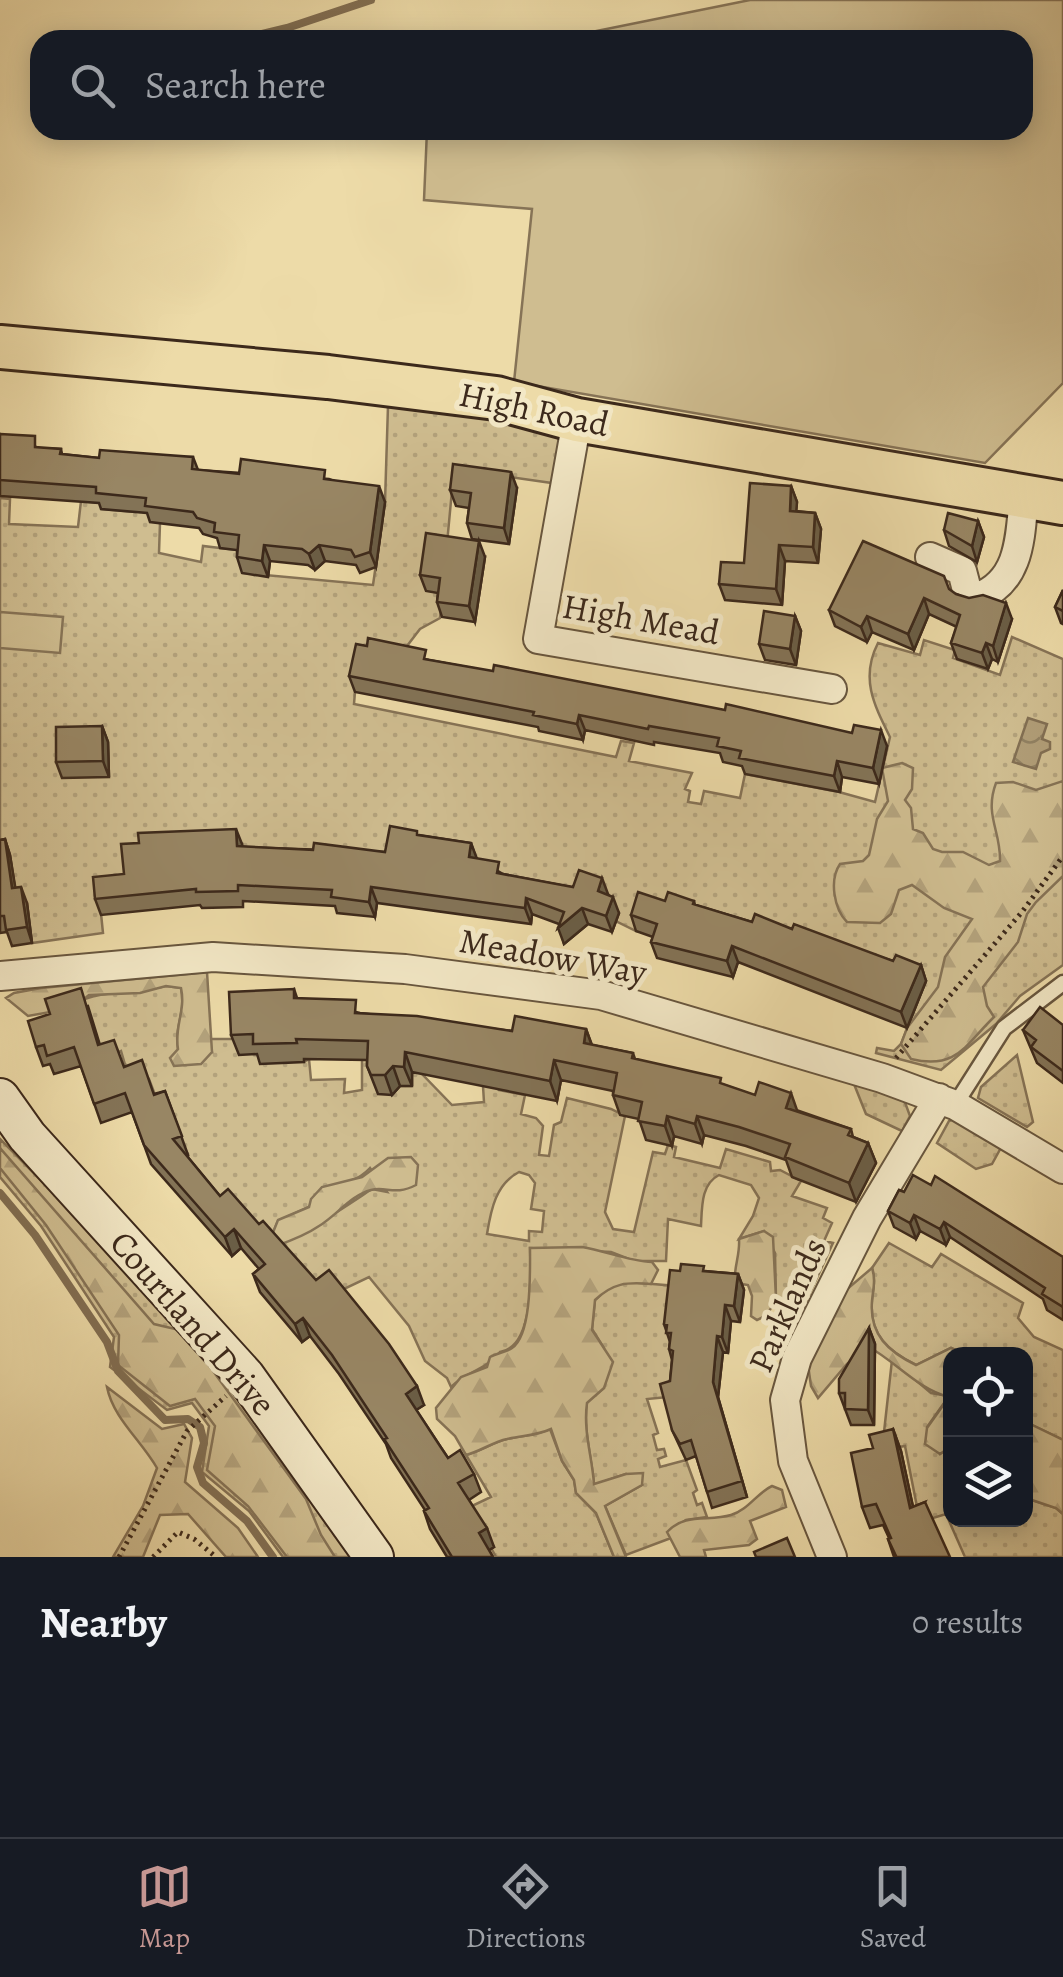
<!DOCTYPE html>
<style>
:root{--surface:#171b24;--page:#242831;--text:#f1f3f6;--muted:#9ea1a6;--line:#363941;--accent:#c59692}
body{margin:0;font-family:Alegreya,serif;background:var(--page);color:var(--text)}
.controls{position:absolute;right:30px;bottom:30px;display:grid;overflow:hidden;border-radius:20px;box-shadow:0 5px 25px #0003}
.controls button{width:90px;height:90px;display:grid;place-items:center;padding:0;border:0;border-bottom:2px solid var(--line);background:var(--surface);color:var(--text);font:50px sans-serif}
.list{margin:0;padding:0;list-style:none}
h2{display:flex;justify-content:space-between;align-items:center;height:130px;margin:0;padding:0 40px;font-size:42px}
h2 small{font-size:32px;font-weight:400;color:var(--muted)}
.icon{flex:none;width:55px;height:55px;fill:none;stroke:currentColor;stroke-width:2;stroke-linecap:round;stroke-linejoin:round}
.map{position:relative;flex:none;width:1063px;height:1557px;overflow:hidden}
.search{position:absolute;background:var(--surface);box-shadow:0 5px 25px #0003;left:30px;right:30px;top:30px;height:110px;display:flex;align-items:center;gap:25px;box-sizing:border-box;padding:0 35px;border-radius:30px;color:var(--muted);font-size:38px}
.sheet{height:280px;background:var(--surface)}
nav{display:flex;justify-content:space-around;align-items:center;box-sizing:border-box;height:140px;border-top:2px solid var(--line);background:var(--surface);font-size:28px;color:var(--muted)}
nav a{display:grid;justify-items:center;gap:5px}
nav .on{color:var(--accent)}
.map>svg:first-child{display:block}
</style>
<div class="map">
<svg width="1063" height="1557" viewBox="0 0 1063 1557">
<defs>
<pattern id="grass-dots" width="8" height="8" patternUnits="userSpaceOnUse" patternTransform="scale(2.5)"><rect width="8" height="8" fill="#cfbd90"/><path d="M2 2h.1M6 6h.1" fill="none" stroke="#b3a27c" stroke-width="1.8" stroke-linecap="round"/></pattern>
<pattern id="forest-firs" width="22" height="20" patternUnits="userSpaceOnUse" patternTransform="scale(2.5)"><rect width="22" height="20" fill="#cfbd90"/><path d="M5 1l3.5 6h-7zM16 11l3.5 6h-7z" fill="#b3a27c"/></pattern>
<pattern id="water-waves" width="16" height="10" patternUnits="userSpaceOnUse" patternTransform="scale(2.5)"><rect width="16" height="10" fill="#b19e78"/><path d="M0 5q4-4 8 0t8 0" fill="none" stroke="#918162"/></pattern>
</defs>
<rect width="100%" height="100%" fill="#eddba8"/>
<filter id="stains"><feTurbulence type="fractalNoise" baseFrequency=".002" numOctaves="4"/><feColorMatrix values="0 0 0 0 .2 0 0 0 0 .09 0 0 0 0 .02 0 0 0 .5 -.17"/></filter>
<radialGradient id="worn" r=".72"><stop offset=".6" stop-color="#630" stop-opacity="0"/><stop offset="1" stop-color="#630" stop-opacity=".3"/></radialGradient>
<!-- grass -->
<path fill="url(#grass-dots)" stroke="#867356" stroke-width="2.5" fill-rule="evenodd" d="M388,406L576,426L566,485L454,469L440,618L420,629L397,659L355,692L354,704L616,757L621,741L634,743L629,761L692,773L685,789L690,791L688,802L701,804L704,791L740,798L745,774L839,792L875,802L890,737C874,705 860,678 878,643L920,655L924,640L955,650L953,658L1000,675L1012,637L1063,659V965L1020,996L996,1024L941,1070L876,1053L877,1048L894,1051L901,1044L926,981L636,931L579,903L391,869L242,860L241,844L130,890L99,894L103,933L32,943L0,856V498L10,499L9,524L78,527L81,501L102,503V509L135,512L137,505L160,523L159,553L201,562L203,546L245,551L243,573L373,585L385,502Z
M166,986L181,988C186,1016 174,1024 178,1049L212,1052L209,1039H238L260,1054L304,1062L309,1059L311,1080L345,1079L344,1093L362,1090V1050L392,1095L400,1086H411L412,1071H419L452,1105L484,1102L483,1086L503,1069L499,1090L525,1095L521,1114L536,1118L543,1126L539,1155L549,1156L554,1125L561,1122L567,1098L611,1109L625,1116L605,1212L613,1229L634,1232L653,1152L665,1154L668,1145L676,1147L674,1157L720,1168L726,1149L770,1162L771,1171L780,1170L801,1181L792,1196L827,1208L823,1218L832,1223L824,1241L833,1243L802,1310L776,1299L775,1253L764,1231L739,1239L753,1216L759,1198L751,1185L719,1175C701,1184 702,1207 701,1226L668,1219L666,1261H634L611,1252L530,1248C531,1276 534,1347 500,1352C484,1371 468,1371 451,1387L447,1378L425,1361L409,1326L369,1277L323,1299L276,1246C311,1230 340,1210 372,1189L387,1192L370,1168C357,1182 341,1184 322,1188L309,1207L278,1221L270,1240L227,1214L183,1162L188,1154L162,1113L149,1079L131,1085L121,1051L104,1059L79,1002C94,991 143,992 166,986ZM519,1172L529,1175L535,1183L531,1209L544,1211L542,1232L529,1231V1241L487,1234C491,1209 496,1184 519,1172Z
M1017,1055L1033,1122L1027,1127L978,1098L981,1087Z
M854,1084L903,1097L910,1116L902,1131L866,1114Z
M958,1117L1003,1144L992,1164L976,1169L937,1143L949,1121Z
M0,1139L202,1343L355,1557H283L249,1511L202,1472L209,1426L192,1403L167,1410L110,1367L114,1337L41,1226L0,1177Z
M889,1243L932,1267L941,1254L1023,1303L1018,1318L1034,1337L1063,1350V1440L1026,1422V1354H964L951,1348L916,1365C889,1352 869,1335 872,1301C873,1289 876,1280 872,1268Z
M629,1282L676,1286L677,1396L647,1399L658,1433L653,1435L657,1450L664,1449L666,1456L658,1459L660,1467L686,1460L697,1490L693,1493L697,1505L702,1503L707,1517L686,1520L668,1532L671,1538L626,1555L605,1506L642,1485L626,1474L594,1485C592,1457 583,1431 587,1402L604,1388V1348L592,1329L595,1300L611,1285Z
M892,1360L931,1393L949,1396L927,1427L940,1454L950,1447V1520H1026V1498L1056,1508L1063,1514V1557H965L946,1514L920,1522L905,1446L882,1450Z
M550,1429L562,1461L574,1480L576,1493L596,1513L614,1557H496L474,1516H451L491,1497L466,1455C481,1451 493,1442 507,1439C523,1435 536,1436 550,1429Z"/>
<!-- forest -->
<path fill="url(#forest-firs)" stroke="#867356" stroke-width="2.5" d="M902,763L913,768L912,789L905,800L911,808L913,829L923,833L933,849L942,852H963L989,865L1000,861C1001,831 984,815 996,783L1013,782L1036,790L1063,781V876L1036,902L1027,914L1018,942L983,987L987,1006L994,1017C965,1045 957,1070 911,1059L901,1044L907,1028L938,987L945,957L972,919L944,908L912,885L899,890L891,914L880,923L847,922C834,909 829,880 840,864L863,861L869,855L877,819L888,801L882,768Z
M207,972L212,1052L201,1064L174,1066L170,1058L178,1049C174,1026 186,1011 181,988L166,986L140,993L89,995L73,1008L28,1016L6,998L14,993L41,988Z
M0,1148L154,1324L184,1331L306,1499L321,1535L335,1557H287L248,1506L207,1470L215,1426L195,1399L170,1406L118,1365L119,1335L46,1225L0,1168Z
M411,1157L418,1165L416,1185C395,1196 386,1186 371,1190C351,1195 336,1216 319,1226C306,1235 290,1241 276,1246L270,1240L278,1220L309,1207L311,1199L322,1187L362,1177L388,1158Z
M764,1231L773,1237L776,1299L767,1315L757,1320L751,1316L752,1296L748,1285L742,1284L735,1274C736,1261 740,1252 739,1239Z
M582,1247C606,1251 628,1261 652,1262L658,1270L651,1284C626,1282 613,1283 595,1300L592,1330L613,1362L604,1388L587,1403C583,1431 592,1456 594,1484L626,1474L643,1473L642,1485L605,1506L626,1557H614L596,1513L576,1493L574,1480L562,1461L551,1429C536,1436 523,1435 507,1439C493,1442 481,1451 466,1455L455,1436L437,1419L436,1408L461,1377L487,1367L490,1357C497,1353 507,1352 512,1348C532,1335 530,1271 530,1248Z
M872,1268C876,1280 873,1289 872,1301C869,1335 889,1352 916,1365L951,1348L964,1354H950V1447L940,1454L925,1444L927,1428L949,1397C919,1390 896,1362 869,1347L847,1364L818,1398L811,1386L808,1365L846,1290Z
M107,1387L162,1429L184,1424L192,1438L185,1482L238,1528L258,1557H226L188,1514L160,1515L143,1557H113L143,1506L157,1468C141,1440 113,1418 107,1387Z
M1026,1422L1063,1440V1514L1056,1508L1026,1498Z
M772,1486L782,1490L786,1507L750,1521L757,1539L749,1545L704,1550L706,1557H680L667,1532C686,1512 708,1522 731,1515C748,1510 757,1493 772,1486Z"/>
<!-- park -->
<path fill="#cfbd90" stroke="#867356" stroke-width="2.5" d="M750,0H1063V383L985,463L514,382L532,209L424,200L427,130H1023V40H552Z
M0,612L63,617L60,653L0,648Z"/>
<!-- water -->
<path fill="url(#water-waves)" stroke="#826f53" stroke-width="2.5" d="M1028,718L1047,724L1042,739L1050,742V749L1041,753L1036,769L1013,762Z"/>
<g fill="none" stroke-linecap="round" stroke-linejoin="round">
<!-- stream -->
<path stroke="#826f53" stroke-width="8" d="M236,40L287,28L371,0
M0,1193L35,1235L107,1342L118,1371L165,1420L188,1419L200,1427L204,1443L197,1467L203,1483L247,1521L273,1557"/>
<!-- lane casing -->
<g stroke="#68563e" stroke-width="19">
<path id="lane" d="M955,1105L1004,1028L1063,983"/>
</g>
<!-- street casing -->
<g stroke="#68563e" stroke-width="32">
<path id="street" d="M577,420L538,639L832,689
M930,557L962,571L968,594L978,597C1021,581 1020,536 1024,496
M0,976L213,957L405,969L601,995L882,1078L955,1105L1063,1169
M832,1557L793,1461L785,1400L797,1358L867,1218L939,1098"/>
</g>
<!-- secondary casing -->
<g stroke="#3c291b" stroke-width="42">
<path id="secondary" d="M0,1098L27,1136L245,1376L374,1557"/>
</g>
<!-- primary casing -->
<g stroke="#3c291b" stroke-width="48">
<path id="primary" d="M0,347L328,377L496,398L577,420L1063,503"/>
</g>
<!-- path -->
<path stroke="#3c291b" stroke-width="5" stroke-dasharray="2.5 5" stroke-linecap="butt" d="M896,1058L1022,912L1063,856
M119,1557L187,1431L226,1396
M153,1557L178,1532L194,1539L216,1557"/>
<!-- lane -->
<use href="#lane" stroke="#f3e8c6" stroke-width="14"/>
<!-- street -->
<use href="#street" stroke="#f3e8c6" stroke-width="28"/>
<!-- secondary -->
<use href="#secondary" stroke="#f3e8c6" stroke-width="38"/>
<!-- primary -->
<use href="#primary" stroke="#eddba8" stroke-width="42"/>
</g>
<!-- wall -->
<path fill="#837356" stroke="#3c291b" stroke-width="2.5" d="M0,434L39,448L61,449L62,454L99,458L193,457L198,470L329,479L385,502L376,567L360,573L356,565L325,561L315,570L308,565L270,561L268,577L242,573L237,557V550L220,548L217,538L203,534L199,528L150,522L147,513L101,509L99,503L0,496Z
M791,486L797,502L796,511L815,513L821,529L818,563L785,561L782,605L725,600L719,584L744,563Z
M517,488L509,544L472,539L467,523L469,508L456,506L450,490Z
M978,521L984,537L977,562L949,546L944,530Z
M485,557L475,622L442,617L437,602L438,593L426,591L420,575Z
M1063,590V624L1061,623L1055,607Z
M956,594L1012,619L998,662L992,659L988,669L957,659L951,643L957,627L929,614L914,650L872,632L867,642L835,626L829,610Z
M795,616L801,631L796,665L765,660L759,644Z
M367,646L429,660L887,746L879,784L842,777L840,792L745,774L742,766L723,762L720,753L654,742V745L585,730L583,740L539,731L538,727L355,692L349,676Z
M102,726L108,742L109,777L62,778L56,762Z
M419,835L471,843L476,858L503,874L608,894L619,913L612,932L588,924L564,944L559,924L532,914L531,924L377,903L375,917L337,913L335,906L243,901V907L202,908L200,905L101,915L95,899L124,874L242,844V847L385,852Z
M5,839L10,855L15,888L27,903L32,943L12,946L7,932L0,933V840Z
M665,901H694L695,905L752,922L792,929L893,961L921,965L926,981L907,1028L738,962L733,977L657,958L651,942L653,937L636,931L631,915Z
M294,989L297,998L360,1013L512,1031L586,1029L592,1045L633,1053L635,1059L724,1085L851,1129L853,1137L868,1143L876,1163L856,1202L792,1177L786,1160L746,1146L704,1135L702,1144L674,1136L672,1146L646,1140L639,1119L620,1115L613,1095V1091L561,1080L557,1101L412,1072V1086H400L392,1095L378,1094L367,1066V1060L304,1059V1062L260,1064L257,1054L239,1055L231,1035Z
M88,1006L100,1045L154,1094L165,1091L188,1155H186L220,1196L424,1405L416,1410L448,1458L474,1474L481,1492L469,1500L494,1547L489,1550L493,1557H447L430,1529L424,1511L425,1510L391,1458L386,1444L339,1374L310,1336L302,1342L260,1292L253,1274L259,1269L241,1248L232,1256L151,1164L132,1112L101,1123L81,1066L54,1074L50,1064L43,1066L36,1047L50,1014Z
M1063,1025V1083L1037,1063L1023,1030Z
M899,1190L1063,1257V1320L1047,1310L1043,1299L950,1237L946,1245L920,1231L916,1239L894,1227L888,1211Z
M680,1271H705L738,1274L744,1290L740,1322L731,1321L728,1353L723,1352L718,1397L747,1497L712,1508L696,1456L686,1460L672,1430L670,1381L672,1360L669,1349L670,1342L664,1324Z
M869,1328L875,1344L874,1425H851L839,1393Z
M893,1429L901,1451L913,1507L925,1502L894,1557L888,1539L889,1538L883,1525L870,1528L862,1507L873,1448Z"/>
<!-- shaded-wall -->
<path fill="#6a5e46" stroke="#3c291b" stroke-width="2.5" d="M511,472L517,488L509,544L504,528Z
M379,486L385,502L376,567L370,552Z
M791,486L797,502L795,527L790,511Z
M815,513L821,529L818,563L813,547Z
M978,521L984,537L977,562L972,546Z
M479,541L485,557L475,622L469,606Z
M264,545L270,561L268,577L262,561Z
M319,545L325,561L315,570L309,554Z
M779,545L785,561L782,605L776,589Z
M924,598L929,614L914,650L908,634Z
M1006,603L1012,619L998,662L993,646Z
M795,616L801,631L796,665L790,649Z
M867,616L872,632L867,642L861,627Z
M986,643L992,659L988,669L982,653Z
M579,715L585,730L583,740L577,724Z
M102,726L108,742L109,777L103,761Z
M881,730L887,746L879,784L873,768Z
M837,761L842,777L840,792L834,776Z
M236,829L242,844V862L237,846Z
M5,839L10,855L18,904L12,888Z
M471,843L477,859L469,857Z
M602,878L608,894L603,907L598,891Z
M21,887L27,903L32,943L27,927Z
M371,887L377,903L375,917L369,902Z
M613,897L619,913L612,932L606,916Z
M526,898L532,914L531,924L525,908Z
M582,908L588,924L564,944L558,928Z
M732,946L738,962L733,977L727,961Z
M921,965L926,981L907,1028L901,1012Z
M586,1029L593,1049L584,1043Z
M405,1052L412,1072V1086L404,1067Z
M554,1060L561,1080L557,1101L550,1081Z
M393,1066L400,1086L392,1095L385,1075Z
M791,1093L798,1113L786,1108Z
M667,1116L674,1136L672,1146L665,1126Z
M697,1116L704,1135L702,1144L695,1124Z
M868,1143L876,1163L856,1202L849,1183Z
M914,1215L920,1231L916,1239L910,1223Z
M944,1222L950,1237L946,1245L940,1229Z
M234,1229L241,1248L232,1256L225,1237Z
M738,1274L744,1290L740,1322L734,1306Z
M725,1305L731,1321L728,1353L722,1337Z
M303,1318L310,1336L302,1342L295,1324Z
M869,1328L875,1344L874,1425L868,1410Z
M717,1336L723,1352L718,1397L747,1497L713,1382Z
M417,1386L424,1405L413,1412L406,1394Z
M893,1429L901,1451L918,1530L910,1508Z
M487,1528L494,1547L486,1552L479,1533Z"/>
<!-- building -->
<path fill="#988664" stroke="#3c291b" stroke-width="2.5" d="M0,434L35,436V447L61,449L60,454L99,458L100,450L193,457L192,469L239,474L241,459L325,470L324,479L379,486L370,552L355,557L351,550L319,545L309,554L302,549L264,545L262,561L237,557L239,535L214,532L215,523L197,518L193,512L145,506L146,498L96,493V487L0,480Z
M453,464L511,472L504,528L467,523L471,493L450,490Z
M750,483L791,486L790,511L815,513L813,547L779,545L776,589L719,584L721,562L744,563Z
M948,513L978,521L972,546L944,530Z
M426,533L479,541L469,606L437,602L440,578L420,575Z
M863,541L944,576L949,589L956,594L969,598L983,595L1006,603L993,646L986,643L982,653L951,643L960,615L924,598L908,634L867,616L861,627L829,610Z
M1063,590V611L1055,607Z
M764,611L795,616L790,649L759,644Z
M368,638L426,650L424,659L493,671L494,665L725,710L726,704L852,733L854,725L881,730L873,768L837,761L834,776L739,758L741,751L717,746L719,738L649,726L648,729L579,715L577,724L533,715L534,712L349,676L356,644L367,646Z
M102,726L103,761L56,762V727Z
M390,826L417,831V835L471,843L469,857L499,862L497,873L573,887L579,870L602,878L598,891L613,897L606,916L582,908L558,928L564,912L526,898L525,908L371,887L369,902L331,897L332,890L238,885V891L196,892V889L95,899L93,877L124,874L121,844L139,843L138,833L236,829L237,846L313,850L314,843L385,852Z
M5,839L12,888L21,887L27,927L6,930L4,916H0V840Z
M638,892L665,901L668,892L694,901L693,904L752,922L755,914L792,929L794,924L893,961L896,955L921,965L901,1012L732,946L727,961L651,942L657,924L631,915Z
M81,988L98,1045L114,1040L124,1067L142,1060L154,1095L165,1091L182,1136L173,1139L220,1196L228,1189L259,1224L263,1221L316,1280L329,1270L389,1344L417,1386L406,1394L440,1446L448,1458L460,1450L474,1474L458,1483L487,1528L479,1533L493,1557H452L424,1511L429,1508L384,1439L387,1438L332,1355L303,1318L295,1324L253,1274L265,1264L234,1229L225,1237L144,1145L125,1093L94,1104L74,1047L47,1056L44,1045L36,1047L28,1021L50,1014L45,999Z
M294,989V998L356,1000L355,1013L417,1016L512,1031L515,1016L586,1029L584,1043L633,1053L632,1058L721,1078L720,1083L755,1095L759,1082L791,1093L786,1108L851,1129L848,1135L868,1143L849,1183L785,1157L790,1144L739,1127L697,1116L695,1124L667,1116L665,1126L638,1121L642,1102L613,1095L617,1073L554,1060L550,1081L405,1052L404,1067L393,1066L385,1075H371L367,1066L368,1041L296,1039L297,1043L253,1044V1034L231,1035L229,992Z
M1040,1007L1063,1025V1071L1031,1047L1036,1040L1023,1030Z
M913,1175L931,1185L935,1176L1063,1257V1307L1042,1294L1045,1288L944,1222L940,1229L914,1215L910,1223L888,1211L899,1190L904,1192Z
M681,1264L704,1266L703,1271L738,1274L734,1306L725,1305L722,1337L717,1336L713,1382L742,1481L707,1492L691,1440L680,1444L672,1430L660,1384L670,1381L673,1351L669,1349L671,1333H666L667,1325L664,1324L670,1270L680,1271Z
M869,1328L868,1410L845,1409V1393H839V1379Z
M893,1429L910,1508L925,1502L950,1557H894L896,1556L888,1539L891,1538L876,1504L862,1507L851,1453L873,1448L869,1435Z
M787,1538L795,1557H756L754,1552Z"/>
<g text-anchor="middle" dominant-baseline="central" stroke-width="10" stroke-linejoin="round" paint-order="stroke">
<!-- street labels -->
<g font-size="35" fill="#3c291b" stroke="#f3e8c6">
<text transform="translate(534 409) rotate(12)">High Road</text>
<text transform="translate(641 619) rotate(10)">High Mead</text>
<text transform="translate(553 956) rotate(10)">Meadow Way</text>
<text transform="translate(787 1305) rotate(-66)">Parklands</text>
<text transform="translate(193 1323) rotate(49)">Courtland Drive</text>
</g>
</g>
<rect width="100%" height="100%" filter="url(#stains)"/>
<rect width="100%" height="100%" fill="url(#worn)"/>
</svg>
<div class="controls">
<button><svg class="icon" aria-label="locate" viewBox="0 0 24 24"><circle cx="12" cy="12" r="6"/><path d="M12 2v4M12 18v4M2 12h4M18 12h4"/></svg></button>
<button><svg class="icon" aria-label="layers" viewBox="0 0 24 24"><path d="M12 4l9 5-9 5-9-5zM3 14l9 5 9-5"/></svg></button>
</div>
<div class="search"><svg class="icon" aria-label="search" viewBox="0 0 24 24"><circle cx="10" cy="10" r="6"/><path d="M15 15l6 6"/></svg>Search here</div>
</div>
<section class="sheet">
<h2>Nearby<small>0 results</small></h2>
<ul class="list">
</ul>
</section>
<nav>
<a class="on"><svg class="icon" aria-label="map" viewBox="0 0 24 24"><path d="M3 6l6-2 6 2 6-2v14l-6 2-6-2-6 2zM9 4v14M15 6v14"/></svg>Map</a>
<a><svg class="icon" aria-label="directions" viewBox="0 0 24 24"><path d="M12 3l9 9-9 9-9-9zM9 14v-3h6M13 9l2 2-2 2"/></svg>Directions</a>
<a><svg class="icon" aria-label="saved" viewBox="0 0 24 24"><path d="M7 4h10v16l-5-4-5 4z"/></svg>Saved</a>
</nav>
